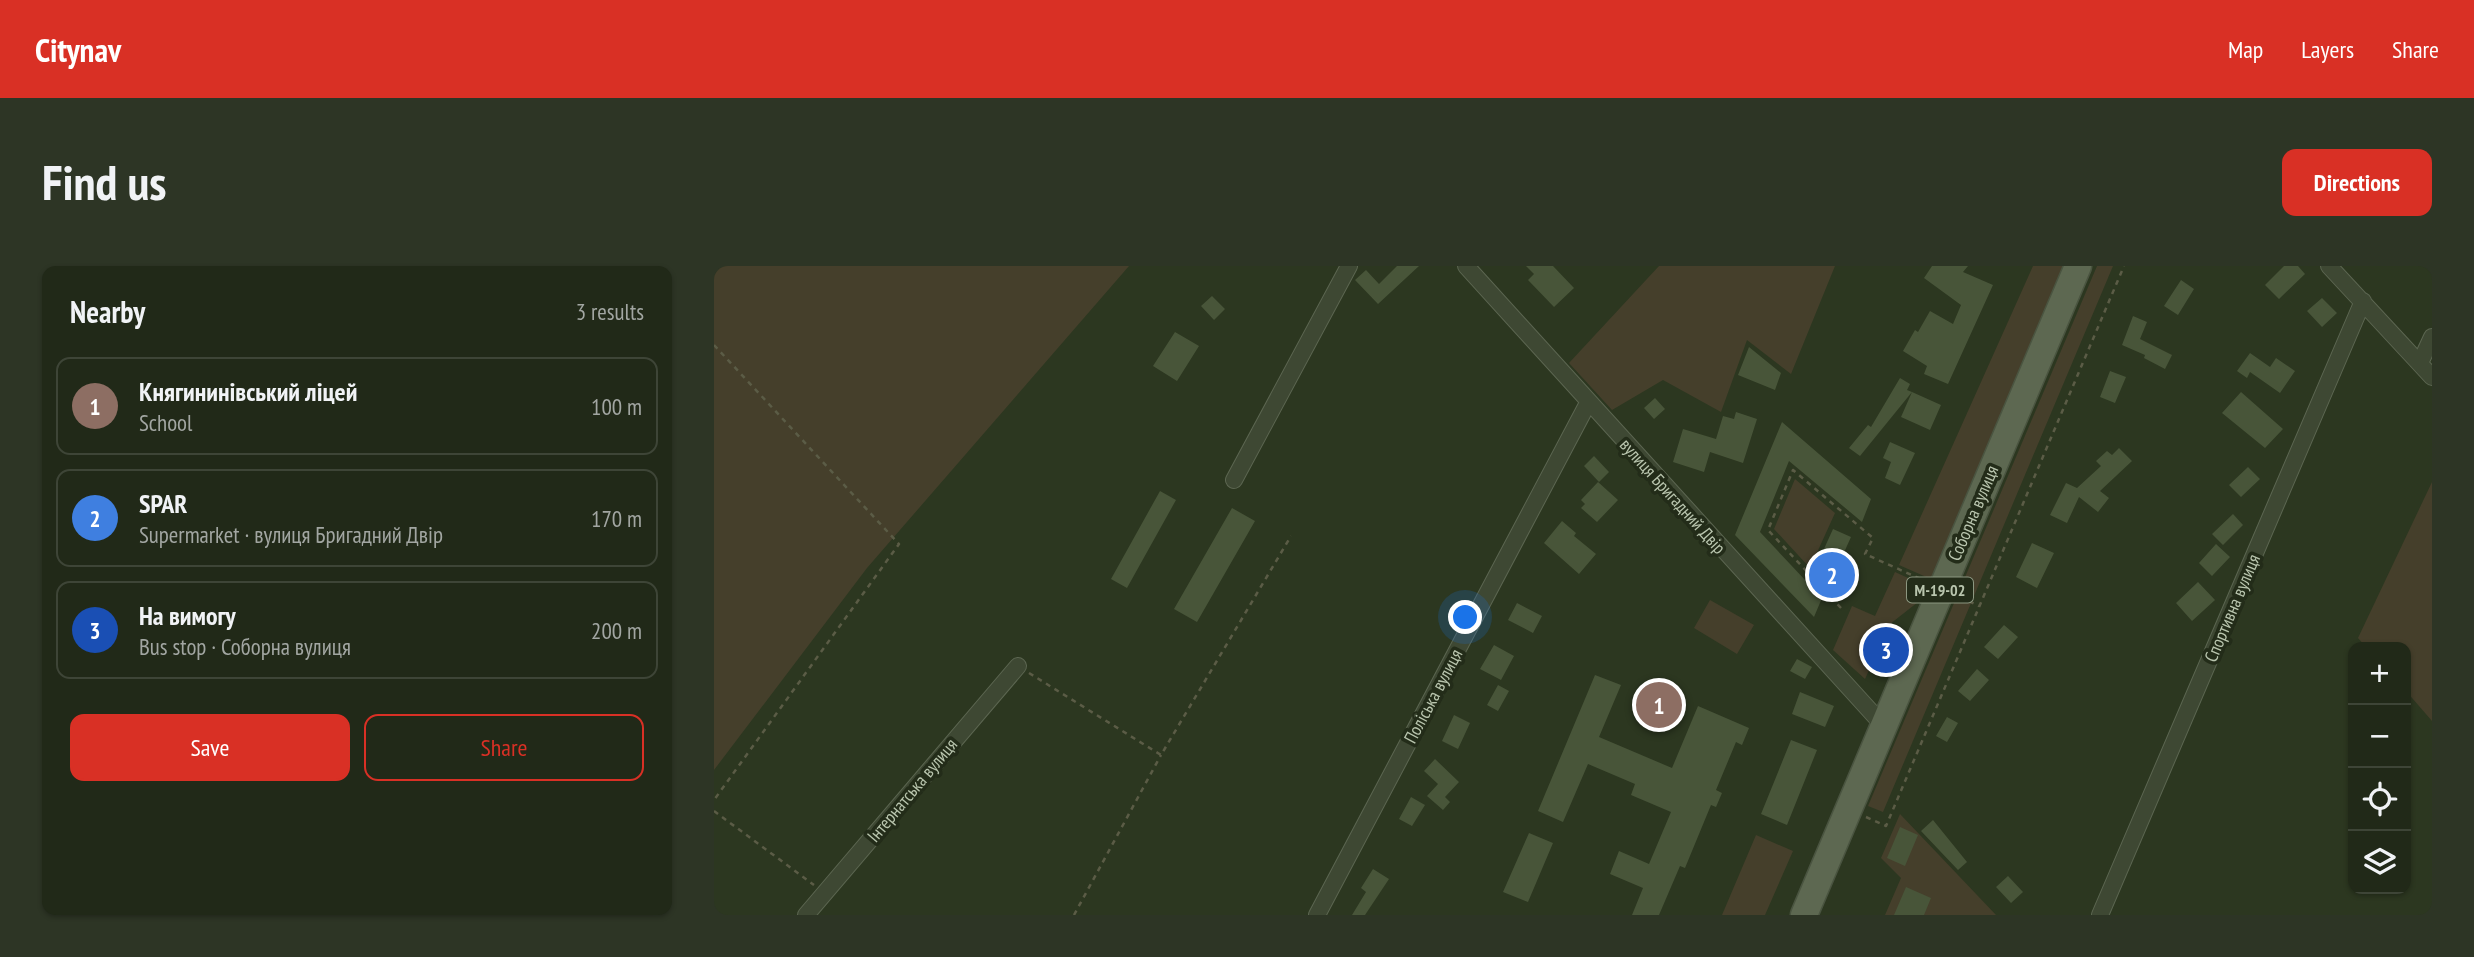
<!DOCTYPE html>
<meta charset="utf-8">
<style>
:root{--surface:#212918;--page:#2d3525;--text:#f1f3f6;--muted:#a2a6a2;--line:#3e4537;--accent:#d93025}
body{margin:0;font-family:"PT Sans Narrow",sans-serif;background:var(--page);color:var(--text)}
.controls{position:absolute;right:21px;bottom:21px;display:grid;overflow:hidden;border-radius:14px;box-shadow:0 2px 5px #0004}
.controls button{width:63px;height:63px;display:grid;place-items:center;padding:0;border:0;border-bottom:2px solid var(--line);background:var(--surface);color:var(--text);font:35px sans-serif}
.you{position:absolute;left:752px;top:352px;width:24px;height:24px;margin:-18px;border:5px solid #fff;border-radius:50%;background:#1a73e8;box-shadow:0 0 0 10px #1a73e833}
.badge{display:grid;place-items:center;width:46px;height:46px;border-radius:50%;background:var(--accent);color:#fff;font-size:23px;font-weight:700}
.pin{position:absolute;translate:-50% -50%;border:4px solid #fff;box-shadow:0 2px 7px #0006}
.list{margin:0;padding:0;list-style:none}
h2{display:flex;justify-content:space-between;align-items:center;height:91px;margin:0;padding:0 28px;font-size:30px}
h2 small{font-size:23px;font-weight:400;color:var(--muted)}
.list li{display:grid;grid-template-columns:46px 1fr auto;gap:21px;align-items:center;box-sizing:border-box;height:98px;margin:0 14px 14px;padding:0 14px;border:2px solid var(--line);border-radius:14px}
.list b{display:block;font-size:26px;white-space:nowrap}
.list p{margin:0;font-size:23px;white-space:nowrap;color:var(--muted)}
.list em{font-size:23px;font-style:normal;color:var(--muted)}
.actions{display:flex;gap:14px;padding:21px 28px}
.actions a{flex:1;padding:16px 0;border:2px solid var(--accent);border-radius:14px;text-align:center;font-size:24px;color:var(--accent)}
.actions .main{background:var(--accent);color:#fff}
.icon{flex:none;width:38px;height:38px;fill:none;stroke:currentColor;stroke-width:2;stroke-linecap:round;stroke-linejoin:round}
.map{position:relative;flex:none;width:1718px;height:649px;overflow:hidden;border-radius:14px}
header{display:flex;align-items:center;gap:42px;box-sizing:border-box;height:98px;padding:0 35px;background:var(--accent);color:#fff}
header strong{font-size:33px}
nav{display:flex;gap:38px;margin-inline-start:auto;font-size:24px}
.intro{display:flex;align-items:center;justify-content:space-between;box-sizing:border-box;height:168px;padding:0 42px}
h1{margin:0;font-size:49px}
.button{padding:18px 32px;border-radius:14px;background:var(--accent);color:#fff;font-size:24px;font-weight:700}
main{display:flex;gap:42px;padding:0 42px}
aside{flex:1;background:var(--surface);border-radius:14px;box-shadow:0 2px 5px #0004}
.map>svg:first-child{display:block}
</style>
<header>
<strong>Citynav</strong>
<nav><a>Map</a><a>Layers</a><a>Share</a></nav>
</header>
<div class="intro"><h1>Find us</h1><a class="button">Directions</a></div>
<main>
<aside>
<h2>Nearby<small>3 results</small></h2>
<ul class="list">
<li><span class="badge" style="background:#8d6e63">1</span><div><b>Княгининівський ліцей</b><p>School</p></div><em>100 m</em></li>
<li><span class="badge" style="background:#3f7fe0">2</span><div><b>SPAR</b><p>Supermarket · вулиця Бригадний Двір</p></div><em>170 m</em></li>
<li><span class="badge" style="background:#1a4fb4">3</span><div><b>На вимогу</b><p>Bus stop · Соборна вулиця</p></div><em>200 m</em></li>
</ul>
<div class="actions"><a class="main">Save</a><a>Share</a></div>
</aside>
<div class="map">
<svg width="1718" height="649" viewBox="0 0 1718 649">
<rect width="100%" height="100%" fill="#2c3720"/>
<!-- green -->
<path fill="#453f2b" d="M0,0H415L153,302L0,504Z
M945,0H1121L1077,108L1033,74L1007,146L949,114L898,144L855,97Z
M1319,0H1351L1219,314L1185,299Z
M1383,0H1399L1169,546L1154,540Z
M1081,213L1121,247L1096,302L1060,263Z
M1718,216V455L1692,425V381H1652L1644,372Z
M1181,306L1216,322L1213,329L1176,358L1151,413L1119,384L1138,340L1161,350Z
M996,334L1040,359L1023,388L980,362Z
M1186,548L1282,649H1171L1187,612L1167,592Z
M1042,569L1079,585L1051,649H1008Z"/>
<!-- building -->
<path fill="#485539" d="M683,0H705L664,38L641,14L652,4L665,18Z
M812,0H839L860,22L840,41L814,14L820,8Z
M1218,0H1254L1249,6L1279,19L1234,118L1210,108L1213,100L1189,85L1201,64L1204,66L1216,45L1239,58L1247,39L1210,12Z
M1570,0H1584L1591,8L1565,33L1551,19Z
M1467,14L1480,23L1464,49L1450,40Z
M498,30L511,43L500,54L487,40Z
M1608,32L1623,47L1608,61L1593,45Z
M1419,50L1433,56L1426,73L1458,89L1451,103L1430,92L1431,89L1408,79Z
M461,66L485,80L463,115L439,100Z
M1035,81L1067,107L1061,124L1024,109Z
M1536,87L1556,101L1562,92L1581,105L1566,127L1536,106L1533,112L1523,105Z
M1396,105L1412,111L1401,137L1386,131Z
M1186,112L1196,118L1193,124L1198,126L1146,190L1135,182L1154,159L1157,161Z
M1198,126L1227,139L1216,164L1187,151Z
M1527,126L1569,163L1551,182L1508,147Z
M941,132L951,143L940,153L930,142Z
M1022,146L1043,153L1029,197L996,186L990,206L959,196L969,163L1002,173L1009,150L1020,153Z
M1068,156L1157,233L1148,256L1075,195L1046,266L1108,332L1100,351L1021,269Z
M1176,176L1201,187L1186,219L1171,212L1177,196L1169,192Z
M1405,182L1418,195L1386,225L1395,232L1384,246L1365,231L1353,257L1336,249L1352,217L1363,222L1387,200L1382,195L1393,185L1398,189Z
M880,190L895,206L885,216L870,200Z
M1534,201L1546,213L1527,231L1515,219Z
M884,216L904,234L883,256L867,242L871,238L867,234Z
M446,225L462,234L413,322L397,313Z
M518,242L541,255L483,356L460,343Z
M1519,248L1529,259L1509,279L1498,268Z
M848,255L862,267L860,270L882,288L865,308L830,277Z
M1119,263L1137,271L1118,313L1100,305Z
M1318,277L1340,287L1323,322L1302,311Z
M1502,278L1516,291L1498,310L1485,297Z
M1484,316L1501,334L1478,355L1462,337Z
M803,337L828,350L819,367L794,354Z
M1290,359L1304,371L1284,393L1270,381Z
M780,379L800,390L787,414L766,403Z
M1083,393L1098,401L1091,413L1076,405Z
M1263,403L1275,414L1256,435L1244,425Z
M881,409L907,419L885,471L958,502L984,440L1035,462L1028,479L1022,476L1002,524L1008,527L1002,541L997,539L971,602L966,600L945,649H918L929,622L896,608L905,585L935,598L957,546L917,529L921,518L874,498L849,556L824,545Z
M784,419L795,425L784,445L773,439Z
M1086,426L1120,440L1111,461L1078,448Z
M740,449L756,457L744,483L728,475Z
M1233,451L1244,457L1233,476L1222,470Z
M1077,474L1103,484L1073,559L1047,548Z
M721,493L745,516L731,531L736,536L729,544L713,530L724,518L710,505Z
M697,531L711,539L698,560L685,553Z
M1219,554L1253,596L1244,604L1207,565Z
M1186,561L1204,569L1191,600L1173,592Z
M815,567L839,577L814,636L789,626Z
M659,603L675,613L651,649H638L652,626L647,622Z
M1294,610L1309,626L1297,637L1282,621Z
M1192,621L1217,632L1210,649H1180Z"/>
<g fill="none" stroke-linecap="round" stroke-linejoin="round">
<!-- street casing -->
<g stroke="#5c6651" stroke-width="18">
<path id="street" d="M752,0L1169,459
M1615,0L1718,111
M1706,97L1718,71
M520,214L635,0
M92,649L304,400
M603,649L874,137
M1386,649L1649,35"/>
</g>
<!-- primary casing -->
<g stroke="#4a5440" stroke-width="29">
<path id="primary" d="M1090,649L1364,0"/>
</g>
<!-- path -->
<path stroke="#5b5c46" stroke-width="2.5" stroke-dasharray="5 5" stroke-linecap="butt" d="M0,79L185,278L0,534
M1246,331L1265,340
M1127,342L1054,264L1079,204L1159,272L1151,288L1211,315
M315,407L447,489L577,270
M0,545L100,619
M1152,551L1172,560L1410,0
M360,649L447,489"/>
<!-- street -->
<use href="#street" stroke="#3e4833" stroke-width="16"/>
<!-- primary -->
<use href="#primary" stroke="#5d6851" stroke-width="26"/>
</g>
<g text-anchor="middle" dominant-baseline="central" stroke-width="7" stroke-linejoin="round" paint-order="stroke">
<!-- shield labels -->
<rect fill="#232c19" stroke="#8c9781" stroke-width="2" x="1193" y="311.5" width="66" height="25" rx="5"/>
<g font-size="16" font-weight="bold" fill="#b9c5ae">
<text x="1226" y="324">М-19-02</text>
</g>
<!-- street labels -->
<g font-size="18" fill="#b9c5ae" stroke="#232c19">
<text transform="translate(959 230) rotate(48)">вулиця Бригадний Двір</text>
<text transform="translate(1259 247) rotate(-67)">Соборна вулиця</text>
<text transform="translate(1518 342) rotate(-67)">Спортивна вулиця</text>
<text transform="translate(719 430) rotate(-62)">Поліська вулиця</text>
<text transform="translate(198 524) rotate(-50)">Інтернатська вулиця</text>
</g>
</g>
</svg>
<div class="controls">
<button>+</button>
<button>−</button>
<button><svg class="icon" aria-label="locate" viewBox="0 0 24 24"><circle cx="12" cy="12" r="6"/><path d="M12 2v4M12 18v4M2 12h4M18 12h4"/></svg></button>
<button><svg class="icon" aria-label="layers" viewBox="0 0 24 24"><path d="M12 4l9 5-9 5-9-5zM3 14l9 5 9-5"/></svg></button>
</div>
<div class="you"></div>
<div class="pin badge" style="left:945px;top:439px;background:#8d6e63">1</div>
<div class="pin badge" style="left:1118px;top:309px;background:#3f7fe0">2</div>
<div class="pin badge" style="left:1172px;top:384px;background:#1a4fb4">3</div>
</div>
</main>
